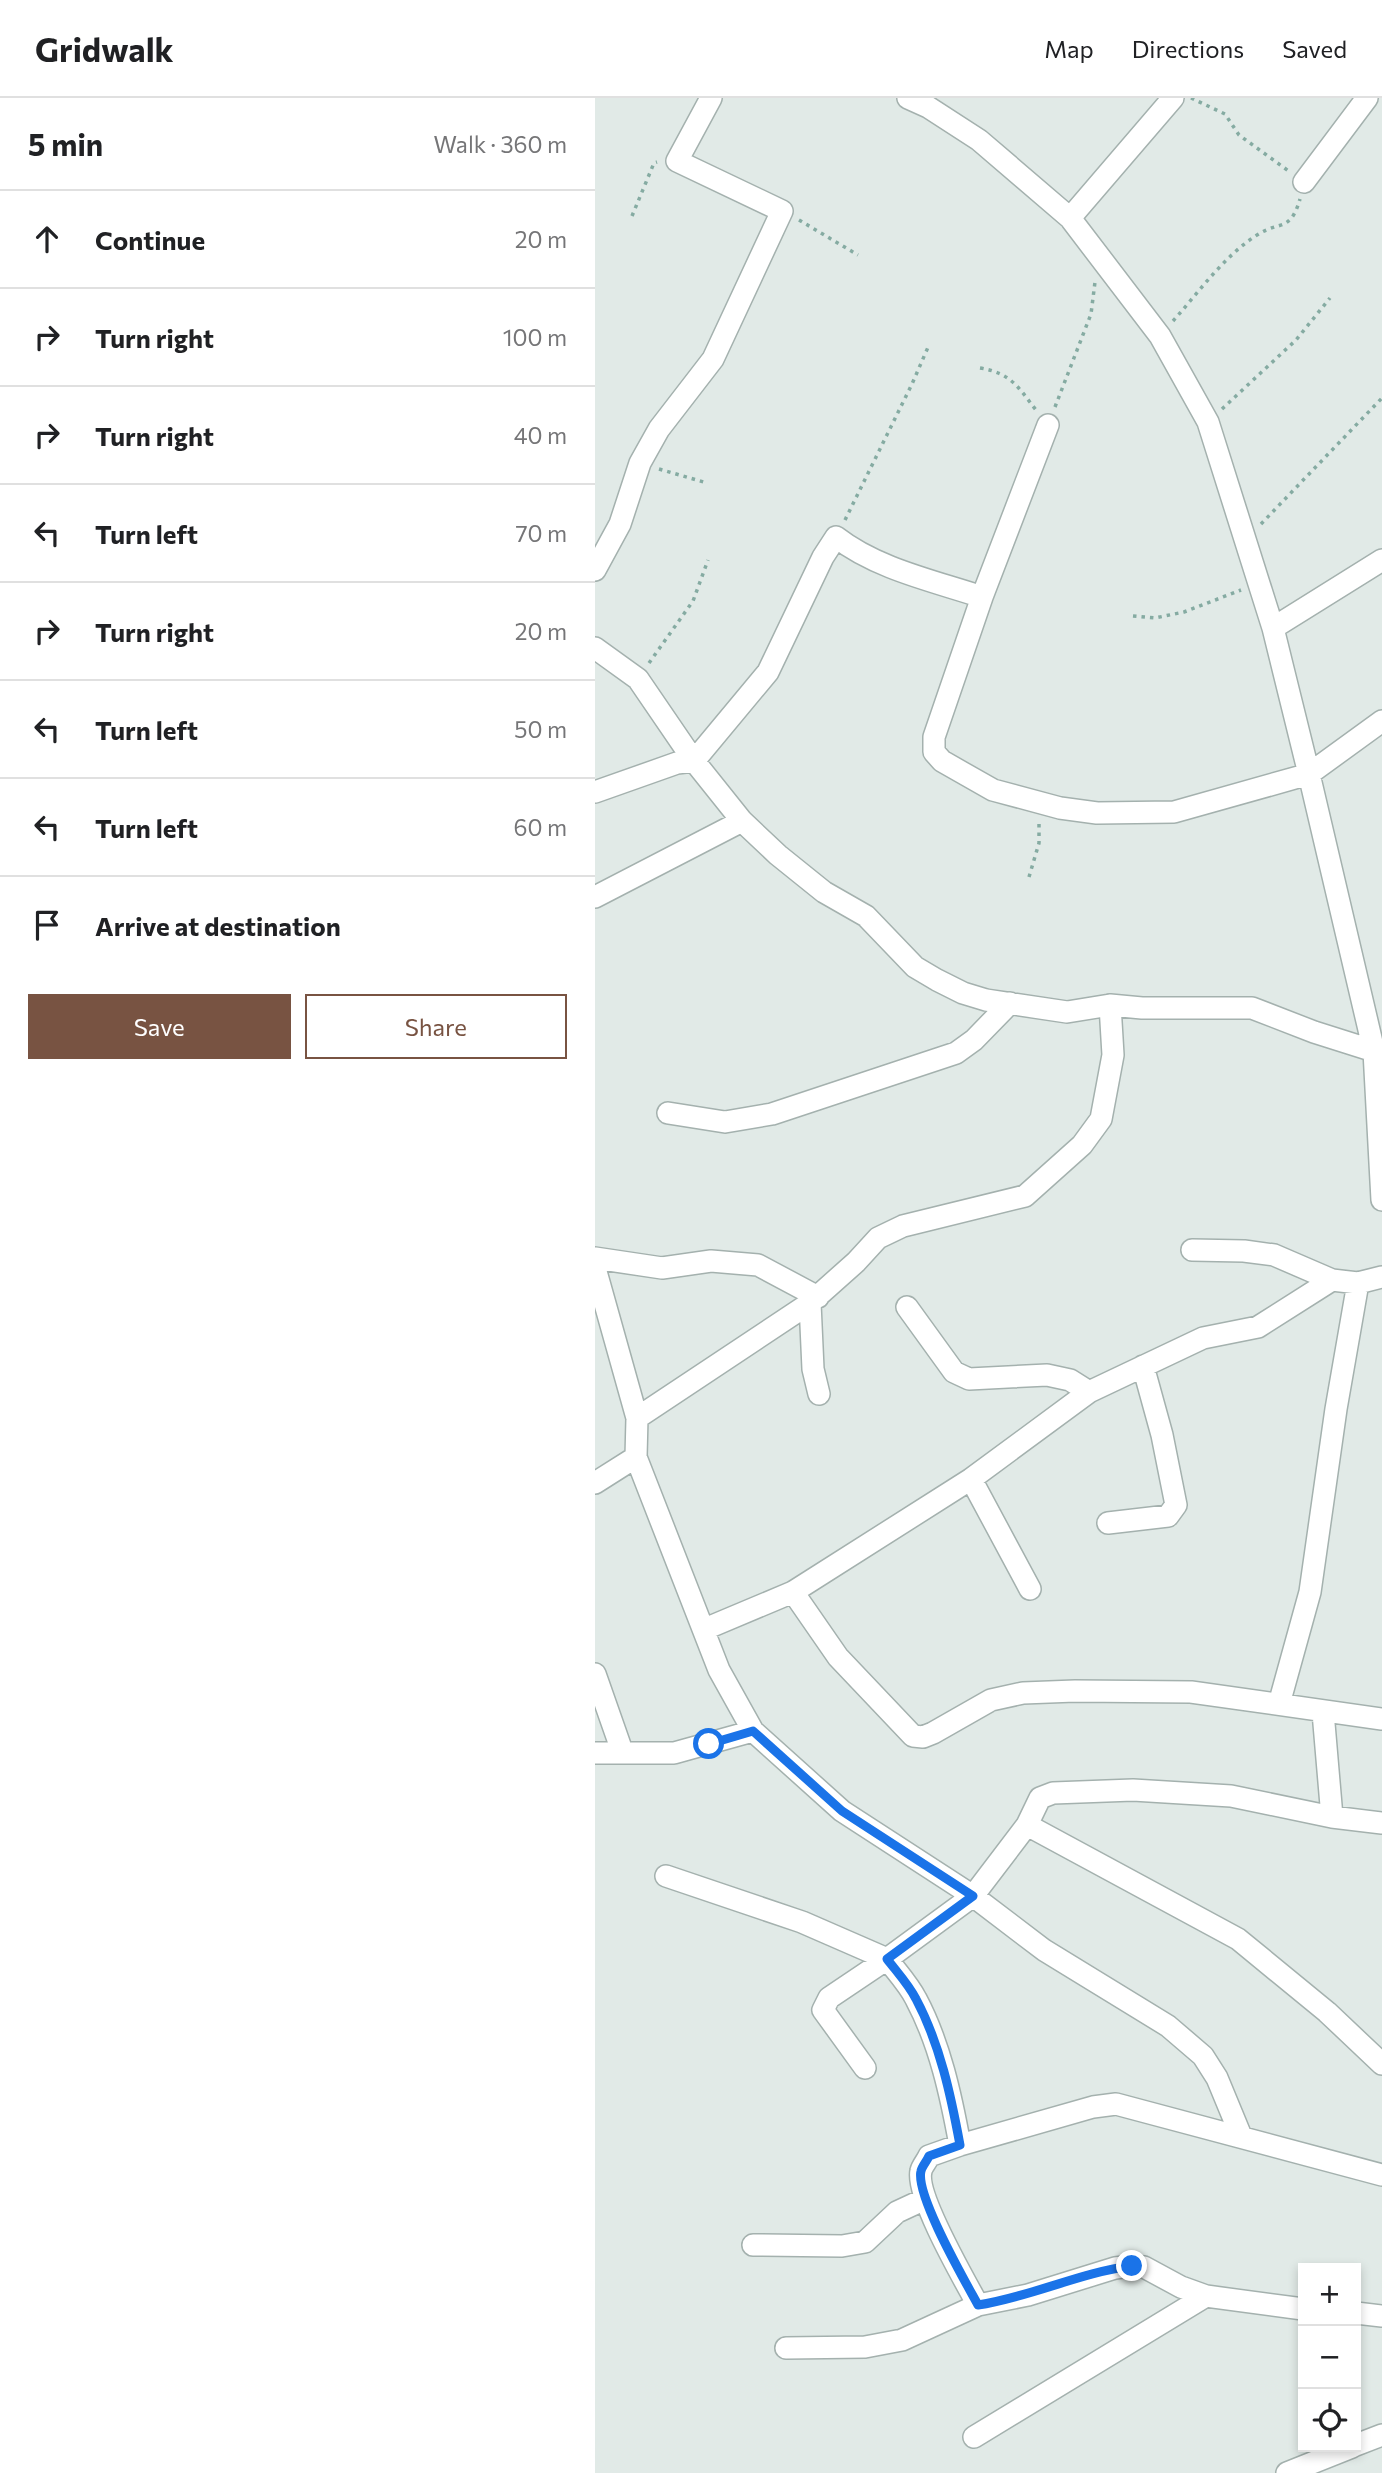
<!DOCTYPE html>
<meta charset="utf-8">
<style>
:root{--surface:#fff;--page:#f2f2f2;--text:#202124;--muted:#757577;--line:#e0e0e0;--accent:#785342}
body{margin:0;font-family:Commissioner,sans-serif;background:var(--page);color:var(--text)}
.controls{position:absolute;right:21px;bottom:21px;display:grid;overflow:hidden;border-radius:0px;box-shadow:0 4px 10px #0003}
.controls button{width:63px;height:63px;display:grid;place-items:center;padding:0;border:0;border-bottom:2px solid var(--line);background:var(--surface);color:var(--text);font:35px sans-serif}
.stop{position:absolute;width:21px;height:21px;margin:-16px;border:5px solid #1a73e8;border-radius:50%;background:#fff}
.stop.end{background:#1a73e8;border-color:#fff;box-shadow:0 2px 7px #0008}
.list{margin:0;padding:0;list-style:none}
h2{display:flex;justify-content:space-between;align-items:center;height:91px;margin:0;padding:0 28px;font-size:30px}
h2 small{font-size:23px;font-weight:400;color:var(--muted)}
.list li{display:grid;grid-template-columns:46px 1fr auto;gap:21px;align-items:center;box-sizing:border-box;height:98px;padding:0 28px;border-top:2px solid var(--line)}
.list b{display:block;font-size:26px;white-space:nowrap}
.list em{font-size:23px;font-style:normal;color:var(--muted)}
.actions{display:flex;gap:14px;padding:21px 28px}
.actions a{flex:1;padding:16px 0;border:2px solid var(--accent);border-radius:0px;text-align:center;font-size:24px;color:var(--accent)}
.actions .main{background:var(--accent);color:#fff}
.icon{flex:none;width:38px;height:38px;fill:none;stroke:currentColor;stroke-width:2;stroke-linecap:round;stroke-linejoin:round}
.map{position:relative;flex:none;width:787px;height:2375px;overflow:hidden}
header{display:flex;align-items:center;gap:42px;box-sizing:border-box;height:98px;padding:0 35px;background:var(--surface);border-bottom:2px solid var(--line)}
header strong{font-size:33px}
nav{display:flex;gap:38px;margin-inline-start:auto;font-size:24px}
main{display:flex}
aside{flex:1;background:var(--surface)}
.map>svg:first-child{display:block}
</style>
<header>
<strong>Gridwalk</strong>
<nav><a>Map</a><a>Directions</a><a>Saved</a></nav>
</header>
<main>
<aside>
<h2>5 min<small>Walk · 360 m</small></h2>
<ul class="list">
<li><svg class="icon" aria-label="ahead" viewBox="0 0 24 24"><path d="M12 20V5M6 11l6-6 6 6"/></svg><div><b>Continue</b></div><em>20 m</em></li>
<li><svg class="icon" aria-label="right" viewBox="0 0 24 24"><path d="M7 20v-9h11M14 6l5 5-5 5"/></svg><div><b>Turn right</b></div><em>100 m</em></li>
<li><svg class="icon" aria-label="right" viewBox="0 0 24 24"><path d="M7 20v-9h11M14 6l5 5-5 5"/></svg><div><b>Turn right</b></div><em>40 m</em></li>
<li><svg class="icon" aria-label="left" viewBox="0 0 24 24"><path d="M17 20v-9H6M10 6l-5 5 5 5"/></svg><div><b>Turn left</b></div><em>70 m</em></li>
<li><svg class="icon" aria-label="right" viewBox="0 0 24 24"><path d="M7 20v-9h11M14 6l5 5-5 5"/></svg><div><b>Turn right</b></div><em>20 m</em></li>
<li><svg class="icon" aria-label="left" viewBox="0 0 24 24"><path d="M17 20v-9H6M10 6l-5 5 5 5"/></svg><div><b>Turn left</b></div><em>50 m</em></li>
<li><svg class="icon" aria-label="left" viewBox="0 0 24 24"><path d="M17 20v-9H6M10 6l-5 5 5 5"/></svg><div><b>Turn left</b></div><em>60 m</em></li>
<li><svg class="icon" aria-label="arrive" viewBox="0 0 24 24"><path d="M6 21V4h12l-3 4 3 4H6"/></svg><div><b>Arrive at destination</b></div></li>
</ul>
<div class="actions"><a class="main">Save</a><a>Share</a></div>
</aside>
<div class="map">
<svg width="787" height="2375" viewBox="0 0 787 2375">
<rect width="100%" height="100%" fill="#e1eae7"/>
<g fill="none" stroke-linecap="round" stroke-linejoin="round">
<!-- minor casing -->
<g stroke="#a4b1ae" stroke-width="24">
<path id="minor" d="M313,0L333,9L384,42L475,120L565,238L613,324L678,530L714,676L579,714L502,715L465,710L398,692L347,663L339,654V639L387,499L453,327
M709,84L772,0
M475,120L578,0
M0,472L25,426L45,365L64,331L118,261L187,113L82,63L116,0
M678,530L787,462
M0,550L43,581L99,663L147,723L183,757L229,794L271,818L320,869L342,882L368,895L391,902L472,914L515,907L547,910H657L719,934L779,953
M787,623L714,676L779,953L787,1102
M0,694L82,665L99,663L173,574L228,459L241,439C282,471 339,483 387,499
M0,799L147,723
M73,1015L130,1024L177,1016L361,955L379,942L415,905
M597,1152L649,1153L679,1157L737,1182
M0,1160L67,1170L116,1163L163,1167L223,1199
M0,1170L42,1320
M215,1205L218,1271L224,1296
M312,1209L359,1274L374,1281L452,1277L475,1282L494,1294
M376,1381L435,1491
M0,1385L41,1359
M513,1425L573,1418L581,1407L567,1337L548,1268
M198,1494L243,1559L318,1638L328,1639L338,1635L396,1602L428,1595L480,1593L596,1594L787,1621
M110,1531L198,1494L376,1381L494,1294L608,1240L663,1229L737,1182L763,1185L787,1179
M0,1576L27,1653
M684,1606L715,1494L741,1311L763,1185
M728,1614L737,1719
M158,1633L124,1572L41,1359L42,1320L215,1205L261,1164L283,1140L308,1128L430,1098L487,1047L506,1021L518,957L515,907
M0,1655H79L158,1633L247,1713L378,1798L292,1861C302,1874 314,1887 321,1901C345,1946 356,1998 365,2047L498,2009L521,2006L787,2077
M432,1727L643,1841L732,1914L787,1966
M71,1778L207,1824L292,1861L234,1900L228,1912L270,1970
M646,2038L622,1980L608,1958L573,1928L449,1852L378,1798L432,1727L445,1700L458,1695L538,1692L636,1698L737,1719L787,1725
M365,2047L334,2058C332,2063 327,2068 326,2073C320,2097 370,2183 383,2207L433,2197L520,2170L537,2168L549,2169L586,2189L611,2198L708,2211
M158,2147L247,2148L270,2144L302,2114L330,2101
M761,2215L787,2218
M191,2250L270,2249L307,2242L383,2207
M379,2339L611,2198
M761,2347L787,2337
M692,2375L757,2349"/>
</g>
<!-- path -->
<path stroke="#85aba2" stroke-width="3.5" stroke-dasharray="3.5 5" stroke-linecap="butt" d="M596,0L630,16L644,37L695,74
M37,118L59,65L62,64
M204,122L263,157
M578,223C604,194 629,158 662,137C685,122 695,135 705,101
M385,270C416,275 423,289 441,312
M460,309L496,216L500,184
M627,311L701,242L735,200
M64,371L112,385
M250,422L317,286L334,247
M666,426L787,300
M538,518L560,520L589,514L646,492
M54,565L98,503L113,462
M434,779L444,745V723"/>
<!-- minor -->
<use href="#minor" stroke="#fff" stroke-width="21"/>
</g>
<g fill="none" stroke-linecap="round" stroke-linejoin="round">
<!-- route -->
<path stroke="#1a73e8" stroke-width="9" d="M114,1646L158,1633L247,1713L378,1798L292,1861C302,1874 314,1887 321,1901C345,1946 356,1998 365,2047L334,2058C332,2063 327,2068 326,2073C320,2097 370,2183 383,2207C436,2199 486,2174 537,2168"/>
</g>
</svg>
<div class="controls">
<button>+</button>
<button>−</button>
<button><svg class="icon" aria-label="locate" viewBox="0 0 24 24"><circle cx="12" cy="12" r="6"/><path d="M12 2v4M12 18v4M2 12h4M18 12h4"/></svg></button>
</div>
<div class="stop" style="left:114px;top:1646px"></div>
<div class="stop end" style="left:537px;top:2168px"></div>
</div>
</main>
